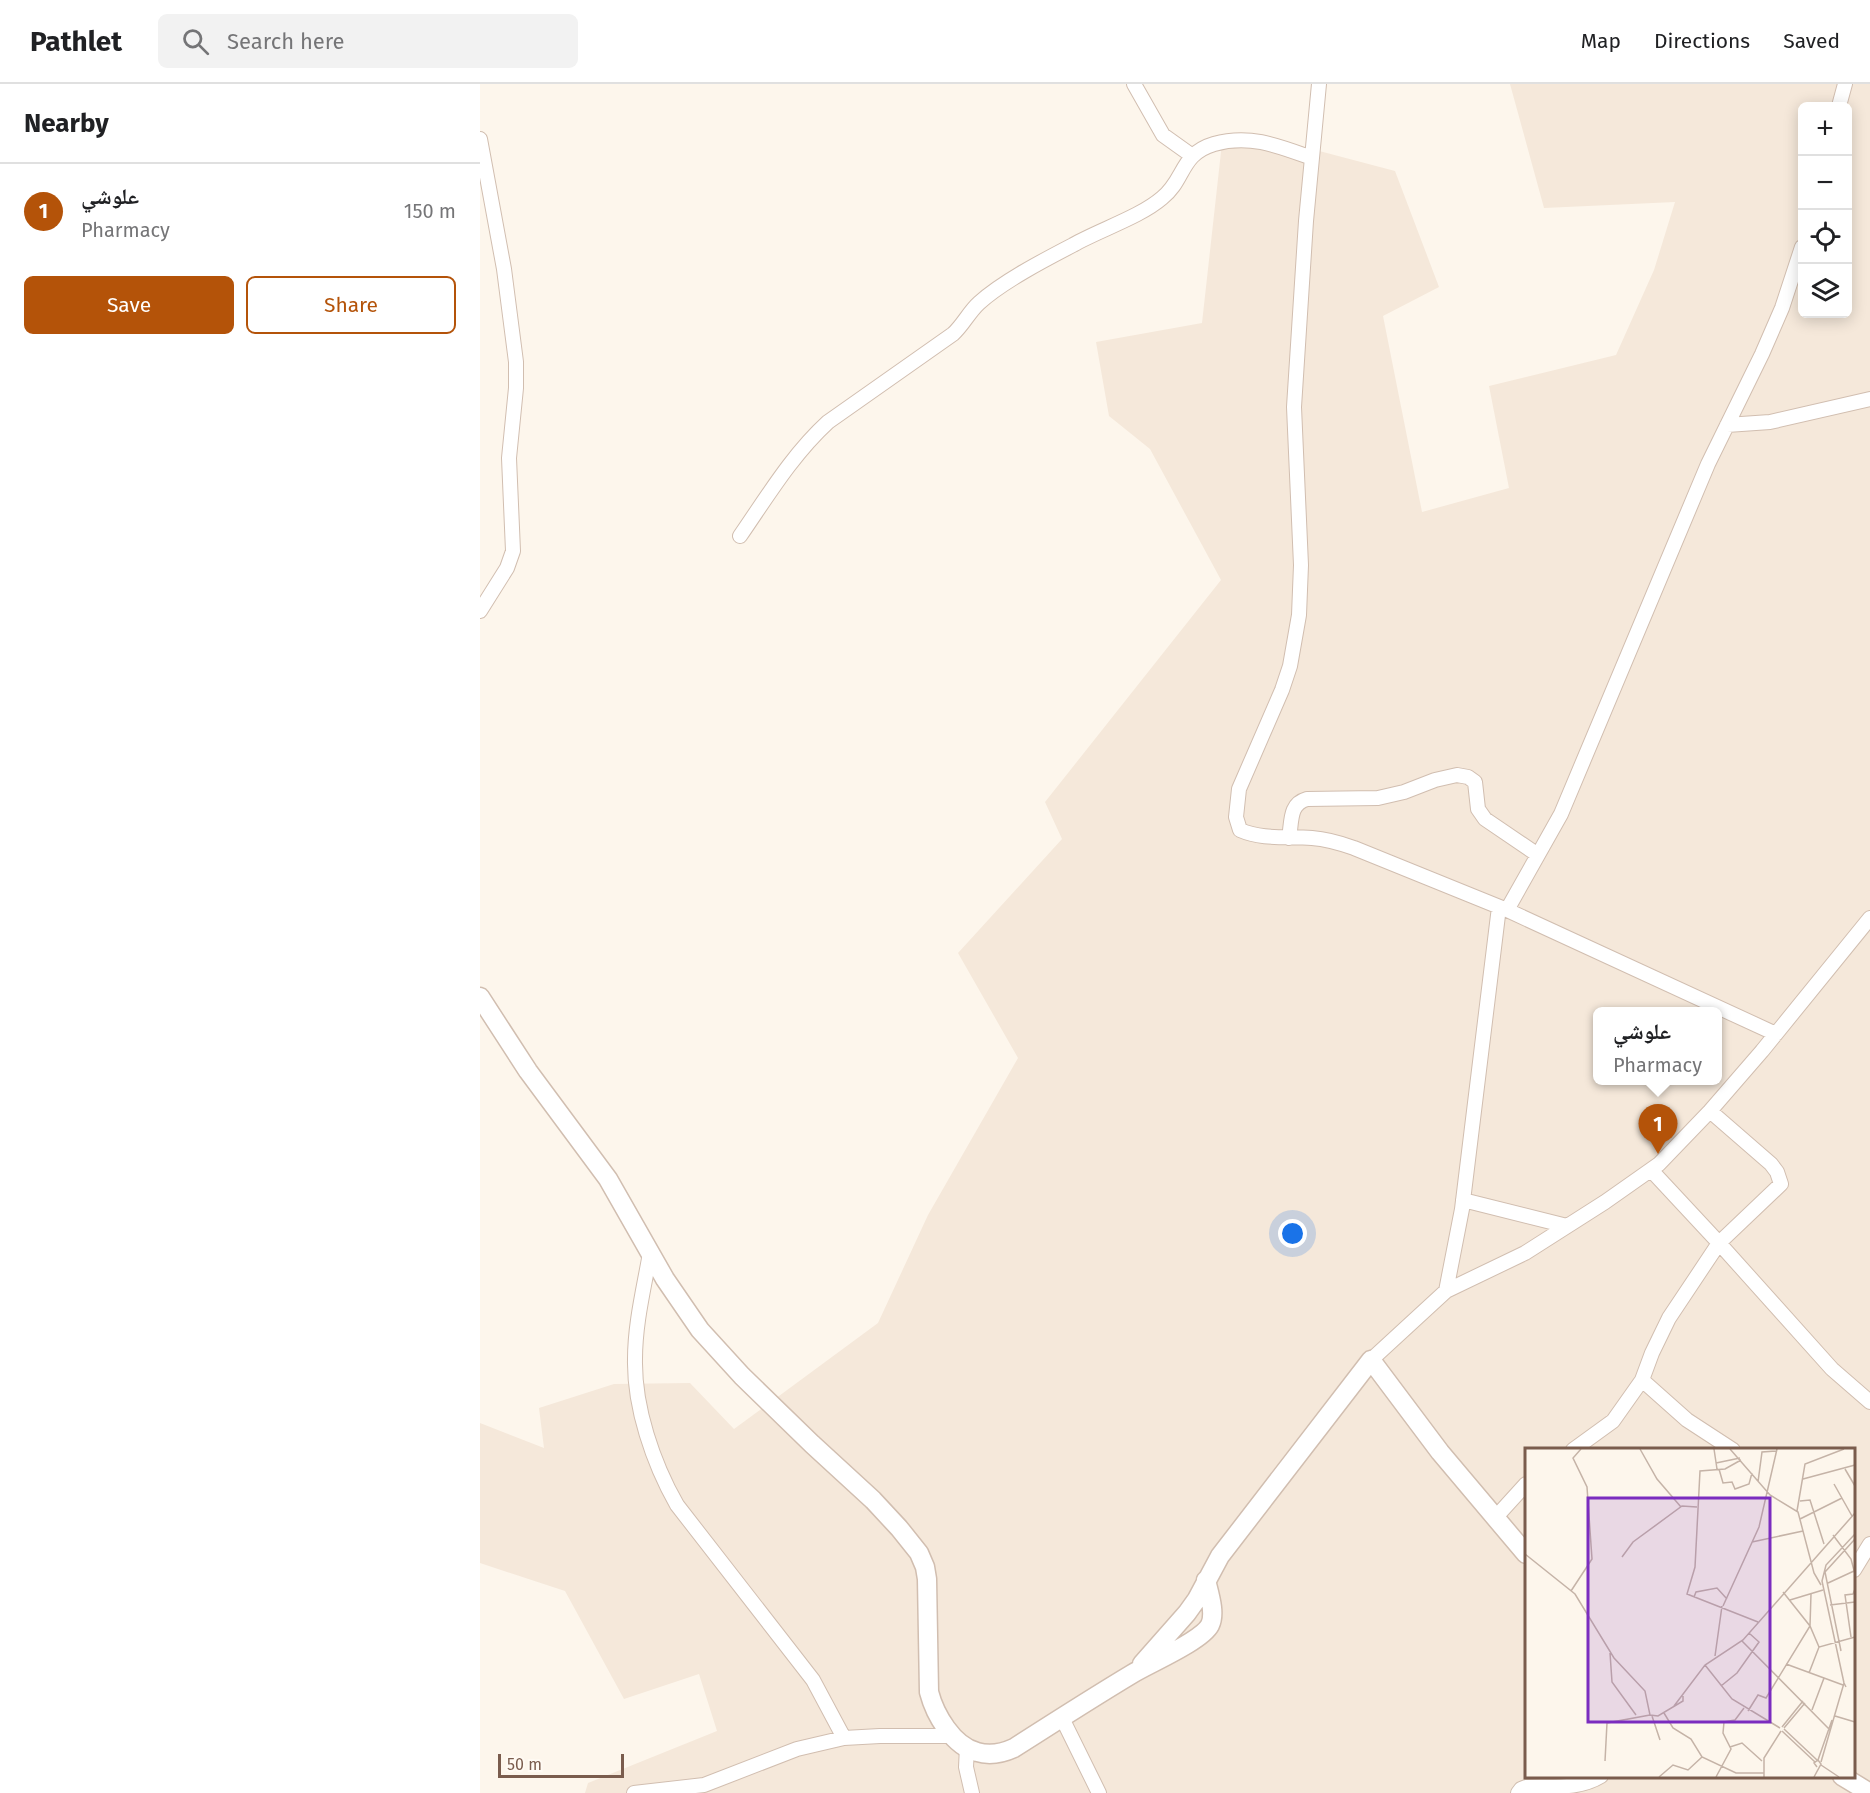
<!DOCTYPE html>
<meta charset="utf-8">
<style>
:root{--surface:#fff;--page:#f2f2f2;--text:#202124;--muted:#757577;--line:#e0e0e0;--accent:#b45309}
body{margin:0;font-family:"Fira Sans","Noto Naskh Arabic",sans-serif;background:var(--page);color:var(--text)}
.controls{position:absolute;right:18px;top:18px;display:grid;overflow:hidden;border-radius:9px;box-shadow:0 3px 15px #0003}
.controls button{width:54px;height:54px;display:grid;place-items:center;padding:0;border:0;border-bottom:2px solid var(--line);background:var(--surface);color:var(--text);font:30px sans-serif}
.scale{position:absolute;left:18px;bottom:15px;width:126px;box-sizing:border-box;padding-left:6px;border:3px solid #7a5c4d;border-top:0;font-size:16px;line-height:21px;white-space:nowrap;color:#7a5c4d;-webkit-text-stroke:4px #fffaf3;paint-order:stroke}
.you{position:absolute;left:813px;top:1150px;width:21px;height:21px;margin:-15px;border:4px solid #fff;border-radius:50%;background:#1a73e8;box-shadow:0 0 0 9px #1a73e833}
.badge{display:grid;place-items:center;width:39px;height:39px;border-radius:50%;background:var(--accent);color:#fff;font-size:20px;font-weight:700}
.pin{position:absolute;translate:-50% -50px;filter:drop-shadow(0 2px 3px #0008)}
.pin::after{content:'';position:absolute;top:32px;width:21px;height:18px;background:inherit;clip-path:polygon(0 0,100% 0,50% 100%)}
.popup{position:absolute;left:1113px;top:923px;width:129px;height:78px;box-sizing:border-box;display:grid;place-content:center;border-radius:9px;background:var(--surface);filter:drop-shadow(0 2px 4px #0005);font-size:20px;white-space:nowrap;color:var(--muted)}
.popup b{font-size:22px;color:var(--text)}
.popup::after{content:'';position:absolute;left:50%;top:100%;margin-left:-12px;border:12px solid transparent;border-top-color:var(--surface)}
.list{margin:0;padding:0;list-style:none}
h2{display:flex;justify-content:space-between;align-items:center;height:78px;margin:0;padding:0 24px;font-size:26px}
h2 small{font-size:20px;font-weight:400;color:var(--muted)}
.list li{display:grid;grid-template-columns:39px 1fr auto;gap:18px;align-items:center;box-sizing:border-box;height:96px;padding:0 24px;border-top:2px solid var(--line)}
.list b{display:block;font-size:22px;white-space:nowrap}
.list p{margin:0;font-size:20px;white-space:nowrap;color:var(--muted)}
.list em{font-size:20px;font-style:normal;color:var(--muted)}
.actions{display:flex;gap:12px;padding:18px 24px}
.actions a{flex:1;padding:14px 0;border:2px solid var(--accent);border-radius:9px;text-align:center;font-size:21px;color:var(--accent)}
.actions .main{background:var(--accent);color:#fff}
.icon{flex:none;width:33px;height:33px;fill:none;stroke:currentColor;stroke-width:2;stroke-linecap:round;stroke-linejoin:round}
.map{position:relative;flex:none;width:1390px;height:1709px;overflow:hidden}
header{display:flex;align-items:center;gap:36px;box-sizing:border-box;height:84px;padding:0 30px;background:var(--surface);border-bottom:2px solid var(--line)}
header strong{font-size:28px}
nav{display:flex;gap:33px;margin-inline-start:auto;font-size:21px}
.search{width:420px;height:54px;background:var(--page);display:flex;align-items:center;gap:15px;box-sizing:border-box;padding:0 21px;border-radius:9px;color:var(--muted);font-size:22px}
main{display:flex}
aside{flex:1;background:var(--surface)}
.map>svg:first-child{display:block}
</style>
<header>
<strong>Pathlet</strong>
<div class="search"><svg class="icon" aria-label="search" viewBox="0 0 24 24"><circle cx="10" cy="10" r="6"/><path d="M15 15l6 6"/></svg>Search here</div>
<nav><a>Map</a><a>Directions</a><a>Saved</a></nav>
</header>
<main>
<aside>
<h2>Nearby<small></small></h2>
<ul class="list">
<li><span class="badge">1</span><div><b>علوشي</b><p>Pharmacy</p></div><em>150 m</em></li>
</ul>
<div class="actions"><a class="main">Save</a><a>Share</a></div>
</aside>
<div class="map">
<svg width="1390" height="1709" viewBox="0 0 1390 1709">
<rect width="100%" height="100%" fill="#fdf6ec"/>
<!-- residential -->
<path fill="#f5e8da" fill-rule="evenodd" d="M1030,0H1390V1709H105L108,1699L237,1647L219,1590L144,1615L85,1507L0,1479V1339L64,1364L59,1324L134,1300L210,1299L254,1345L398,1239L448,1131L538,974L478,869L582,755L565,718L741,496L670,365L629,332L616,258L722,239L743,50L771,49L915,87L959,203L903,232L942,428L1029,404L1009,302L1136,271L1174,186L1195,118L1064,124ZM1322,22H1368V230H1322ZM1118,928H1238V996H1118ZM1046,1366H1374V1692H1046Z"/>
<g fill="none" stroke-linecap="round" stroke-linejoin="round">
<!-- minor casing -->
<g stroke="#d1beb0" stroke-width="16">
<path id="minor" d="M654,0L683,51L711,71
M839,0L826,137L814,323L821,481L819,531L810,582L802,606L759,705L756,733L760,746C783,756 808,752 832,754C846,755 860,759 874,764L1027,826L1296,950
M1359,22L1365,0
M0,55L24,185L36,278V304L29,374L33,467L27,484L0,527
M1247,341L1290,338L1390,315
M260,452C287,413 312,371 348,338L473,250C483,241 489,228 499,219C522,198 564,176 593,161C619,146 660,133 682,114C705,96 700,70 734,60C770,50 799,62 832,74
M809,754C812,737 809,720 827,715L898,714L924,708L955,696L977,691L988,693L995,698L998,725L1005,735L1058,771
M1027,826L1081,730L1228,380L1282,270L1302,224L1322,163
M1171,1086L1239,1159L1352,1285L1390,1318
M983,1116L1087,1142
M170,1169C164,1204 155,1239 155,1275C154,1323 173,1379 197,1421L333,1596L364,1654
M966,1207L982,1125L1019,823
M891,1276L966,1207L1045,1169L1125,1118L1179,1080L1230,1027L1282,967L1390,834
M1162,1296L1207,1336L1253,1366
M1093,1366L1133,1337L1162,1296L1172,1269L1189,1234L1239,1159L1301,1100L1297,1088L1291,1080L1230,1027
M1016,1433L1046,1400
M1374,1486L1390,1460
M582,1634L619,1709
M487,1663L486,1683L492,1709
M154,1709L224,1701L317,1665L364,1654L400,1652H473
M1038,1709L1041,1705L1046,1703C1072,1702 1098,1706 1121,1692"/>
</g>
<!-- tertiary casing -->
<g stroke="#d1beb0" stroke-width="21">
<path id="tertiary" d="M0,913L48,987L128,1095L185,1195L220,1246L262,1292L332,1360L393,1416L419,1444L439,1469L445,1483L447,1495L449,1608C455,1631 473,1662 497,1668C510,1672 523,1669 534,1664C573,1639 612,1614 652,1590C668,1580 722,1557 730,1541C736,1529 729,1509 726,1496
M662,1580L707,1529L717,1515L740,1472L891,1276L960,1368L1046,1470
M1362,1692L1390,1709"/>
</g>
<!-- minor -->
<use href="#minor" stroke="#fff" stroke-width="14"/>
<!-- tertiary -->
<use href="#tertiary" stroke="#fff" stroke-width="18"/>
</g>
<!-- overview -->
<g transform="translate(1045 1364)">
<rect width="330" height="330" fill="#fdf6ec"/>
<path fill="none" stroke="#c5b3a7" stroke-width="1.5" d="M115,1L132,31L156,59M189,1L192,21M205,1L245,47L273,64L289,125L296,137M216,12L200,21L175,23L170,119L162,146L233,174M191,15L215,10M194,21L198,35L207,34L210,41L224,36L227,25M320,21L330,38M278,31L330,17M233,34L237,4L251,3M309,36L327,68M275,53L285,52L299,96M272,63L280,16L319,1M275,71L317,50M308,87L326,111L330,126M227,94L278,83M0,106L50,146L89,210L120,243L125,267L133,268L158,253V248M97,109L108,94L157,58L172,59M303,135L329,123M46,143L67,111L62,39L48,10L56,1M258,144L285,178L294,199M169,149L171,144L192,140L202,151M265,152L298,142M305,157L330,154M198,158L234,79L252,1M326,189L320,147L328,146L330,141M217,193L305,282M316,203L300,124L330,91M85,205L87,234L111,267M190,208L197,158M261,216L318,237M180,217L207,251L255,280M284,225L294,199L330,189M319,235L297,133L301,117L330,86M196,238L212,225L234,194L224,185M149,258L180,217L218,192L330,65M287,262L299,230M223,263L233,247L241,250L285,178L286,146M139,265L148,280L166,291L177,309L211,325H239M127,268L135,292M310,268L330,274M257,279L278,253M259,280L280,255M259,281L292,312M257,283L290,314M205,299L217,295L237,313M293,312L307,272M80,313L82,275L125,267M296,314L319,235L321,239M296,317L314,329M134,329L148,317L163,322L177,309M191,329L206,301L198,285L199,274L210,272L219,260M239,329V310L256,283M289,329L296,316L293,312L289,315L292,319"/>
<path fill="#7b2cbf" fill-opacity="0.15" stroke="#7b2cbf" stroke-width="3" d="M63,50H245V274H63Z"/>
<rect width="330" height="330" fill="none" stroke="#7a5c4d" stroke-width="3"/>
</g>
</svg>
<div class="controls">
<button>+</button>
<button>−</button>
<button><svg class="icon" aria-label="locate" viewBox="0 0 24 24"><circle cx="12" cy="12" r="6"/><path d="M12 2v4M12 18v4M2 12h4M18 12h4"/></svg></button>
<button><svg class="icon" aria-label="layers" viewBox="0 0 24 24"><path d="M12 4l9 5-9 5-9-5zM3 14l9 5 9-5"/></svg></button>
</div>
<div class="scale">50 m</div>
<div class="you"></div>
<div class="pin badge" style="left:1178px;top:1070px">1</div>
<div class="popup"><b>علوشي</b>Pharmacy</div>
</div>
</main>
